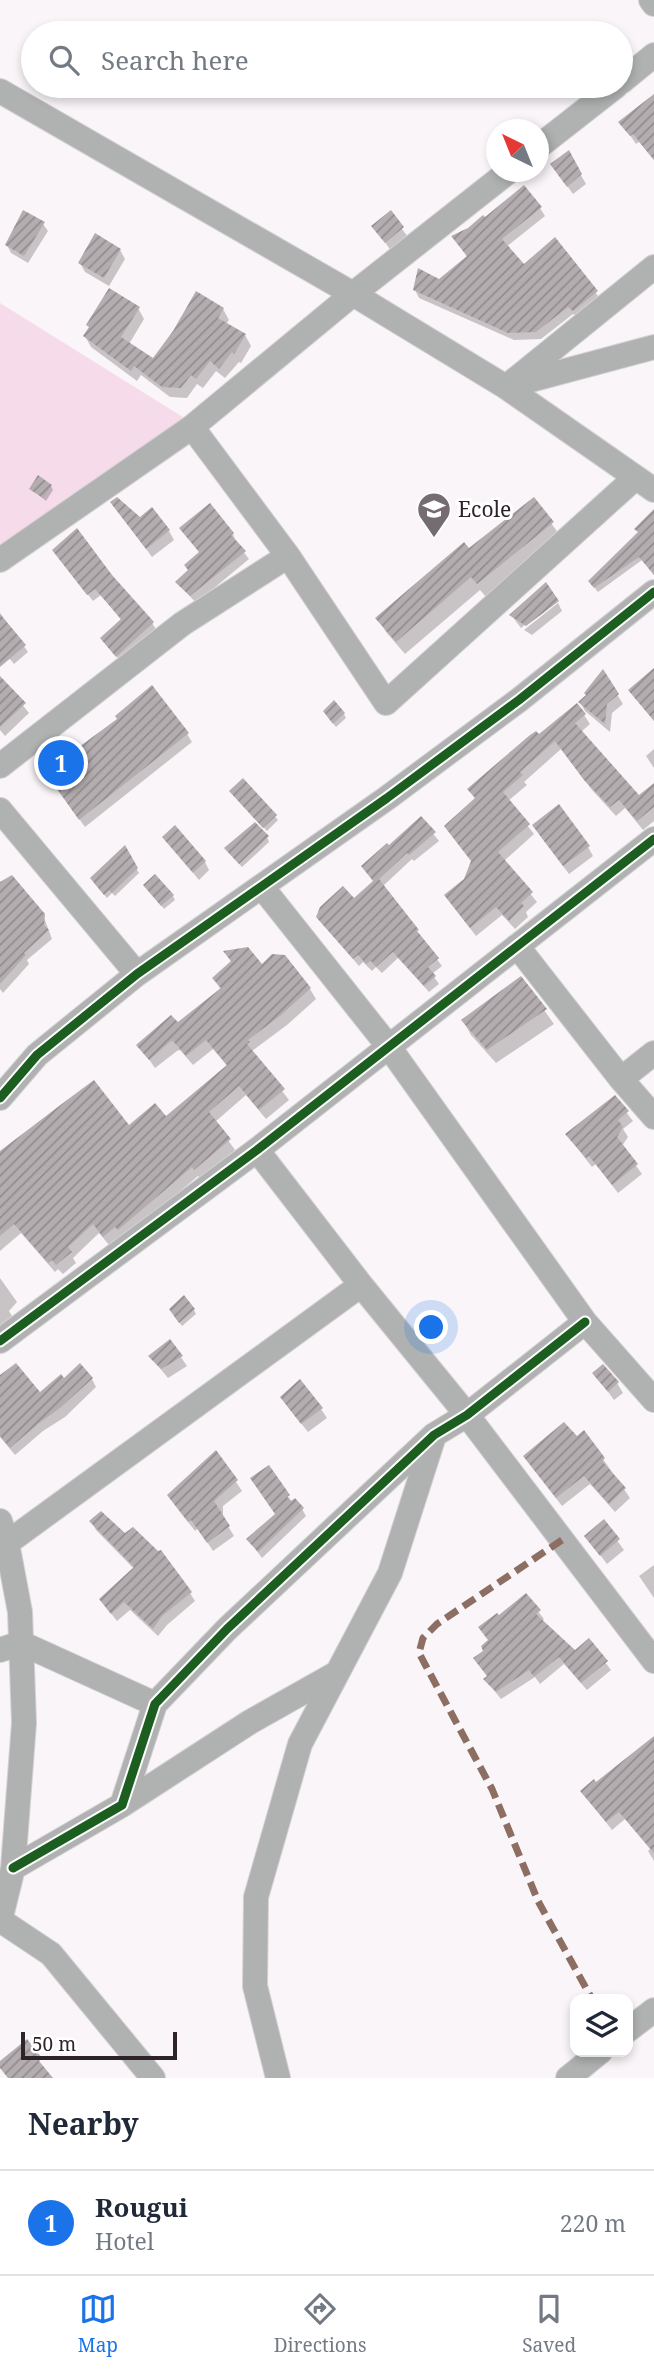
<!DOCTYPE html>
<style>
:root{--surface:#fff;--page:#f2f2f3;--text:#1f2937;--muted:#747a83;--line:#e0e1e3;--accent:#1a73e8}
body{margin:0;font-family:"Noto Serif",serif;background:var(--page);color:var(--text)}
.controls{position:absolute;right:21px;bottom:21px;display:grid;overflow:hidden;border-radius:14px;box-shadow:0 4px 10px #0003}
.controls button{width:63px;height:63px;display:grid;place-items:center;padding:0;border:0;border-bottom:2px solid var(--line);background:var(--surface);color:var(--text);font:35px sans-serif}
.compass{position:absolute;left:486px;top:119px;width:63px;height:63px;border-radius:50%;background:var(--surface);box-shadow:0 4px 10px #0003;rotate:317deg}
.scale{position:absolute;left:21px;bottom:18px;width:156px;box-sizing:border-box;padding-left:7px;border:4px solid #2d2329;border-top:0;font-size:19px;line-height:24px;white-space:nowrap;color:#2d2329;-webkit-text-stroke:5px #fff;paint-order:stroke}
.you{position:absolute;left:432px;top:1328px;width:24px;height:24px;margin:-18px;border:5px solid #fff;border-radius:50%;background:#1a73e8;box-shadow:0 0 0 10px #1a73e833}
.badge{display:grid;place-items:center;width:46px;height:46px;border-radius:50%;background:var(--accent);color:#fff;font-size:23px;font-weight:700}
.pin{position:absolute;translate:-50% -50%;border:4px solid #fff;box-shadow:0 2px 7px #0006}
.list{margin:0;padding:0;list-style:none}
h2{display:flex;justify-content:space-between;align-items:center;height:91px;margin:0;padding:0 28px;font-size:30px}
h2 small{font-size:23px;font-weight:400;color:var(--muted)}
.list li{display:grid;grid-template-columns:46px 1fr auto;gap:21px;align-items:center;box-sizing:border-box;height:105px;padding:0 28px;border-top:2px solid var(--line)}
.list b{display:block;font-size:26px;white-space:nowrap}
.list p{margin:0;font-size:23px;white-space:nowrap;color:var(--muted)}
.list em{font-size:23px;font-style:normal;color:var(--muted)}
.icon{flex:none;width:38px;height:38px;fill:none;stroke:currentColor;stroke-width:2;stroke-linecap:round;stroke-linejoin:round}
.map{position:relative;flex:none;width:654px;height:2078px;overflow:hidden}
.search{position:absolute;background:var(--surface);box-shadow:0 4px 10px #0003;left:21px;right:21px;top:21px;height:77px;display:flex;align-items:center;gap:18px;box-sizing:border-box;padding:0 24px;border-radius:38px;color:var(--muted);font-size:26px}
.sheet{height:196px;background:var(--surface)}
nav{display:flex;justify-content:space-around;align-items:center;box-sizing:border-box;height:98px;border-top:2px solid var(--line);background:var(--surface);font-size:19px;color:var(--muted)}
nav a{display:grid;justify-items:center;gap:4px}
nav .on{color:var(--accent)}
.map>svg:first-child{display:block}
</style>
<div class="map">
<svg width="654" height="2078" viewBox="0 0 654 2078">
<defs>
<pattern id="building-hatch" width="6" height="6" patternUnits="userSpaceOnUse" patternTransform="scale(1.75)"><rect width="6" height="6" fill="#b4adb0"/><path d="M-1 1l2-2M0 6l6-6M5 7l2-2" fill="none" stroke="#938c8f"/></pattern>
</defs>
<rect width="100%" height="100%" fill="#faf5f8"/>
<!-- grass -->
<path fill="#f6dceb" d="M0,303L186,419L3,546L0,543Z"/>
<!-- shadow -->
<path fill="#0003" d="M654,108V160L639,142L636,144L621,122Z
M568,153L586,184L573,194L552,165Z
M540,208L545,216L506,247L523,267L555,239L601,300L579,318L573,314L541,339L514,340L419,298L415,290L439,281L468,258L453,237L485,219Z
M390,213L408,237L391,251L374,226Z
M43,224L48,231L28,263L11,253L7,245Z
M120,250L125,259L109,286L85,272L80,263Z
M138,308L144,319L129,344L154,360L223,309L229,320L226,324L245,335L251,346L241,363L239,362L225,378L216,371L203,388L197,384L187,398L170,397L141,375L137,381L91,347L85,336L90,328L88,325Z
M51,486L53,490L46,501L31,489Z
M534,499L561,537L486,597L480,590L405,654L386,632L378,618Z
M210,505L233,534L236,542L249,559L196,603L177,582L189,571L200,553Z
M118,511L169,531L174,540L152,557Z
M654,526V570L642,560L598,592L593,586Z
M59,558L111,576L152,623L157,631L122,663L102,639L122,621L101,595L93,601Z
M556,600L521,628L512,616Z
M558,603L562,611L532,635L524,630Z
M0,613L28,652L14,664L0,647Z
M603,672L623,704L612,713L610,732L585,711L580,702L588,696Z
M0,677L29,713L5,736L0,730Z
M344,714L346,718L336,727L327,716Z
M584,715L590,724L581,732L639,797L654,785V821L643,830L625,808L616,816L592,790L561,749L524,782L527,785L508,801L534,834L504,861L537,902L526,912L528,917L515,929L502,915L476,936L452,905L473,862L476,800L470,790L538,737Z
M187,734L192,742L85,827L52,781Z
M654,749V768L646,756Z
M243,781L278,820L267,831L234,796Z
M421,819L439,841L414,861L412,859L382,887L442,966L432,974L439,984L429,992L398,958L382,973L376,967L372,971L363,962L359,966L323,924L374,882L389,847Z
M539,834L588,847L593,856L569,874Z
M164,837L205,862L209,870L199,880Z
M267,837L269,842L242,867L229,853Z
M125,848L139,873L115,896L112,893L107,898L94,883Z
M148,889L173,896L175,900L164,909Z
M0,890L43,915L52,939L27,960L29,964L3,993L0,989Z
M225,952L310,989L316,999L287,1025L252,1051L289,1100L266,1119L246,1095L215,1122L235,1150L201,1179L198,1176L125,1239L110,1246L99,1233L73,1258L76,1263L63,1274L58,1269L55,1272L21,1233L0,1251V1159L165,1118L228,1067L213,1049L193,1065L180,1050L177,1051L155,1068L139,1045L178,1025L221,990L214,979L232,963Z
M521,978L554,1024L496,1063L471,1035L463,1021Z
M615,1098L633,1121L623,1129L628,1137L622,1146L642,1174L618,1193L596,1164L592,1167L567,1135Z
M0,1278L17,1302L9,1311L12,1316L0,1326Z
M194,1310L196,1314L182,1326L173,1314Z
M170,1341L187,1366L168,1378L150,1356Z
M595,1374L617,1383L623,1393L614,1400Z
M0,1377L40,1395L64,1380L92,1379L96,1387L65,1417L43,1431L15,1455L0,1437Z
M288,1407L321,1409L327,1418L308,1432Z
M216,1452L242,1491L223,1506V1518L234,1536L213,1551L198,1528L195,1531L175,1505Z
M603,1459L630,1498L615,1512L590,1484L562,1506L531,1466Z
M268,1467L292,1502L302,1509L306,1516L262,1558L253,1546L277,1515Z
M91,1521L190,1593L195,1601L167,1625L158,1636L130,1610L117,1621L106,1607L134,1569L96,1530Z
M603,1521L624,1550L607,1564L586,1536Z
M654,1565V1598L639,1576Z
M526,1596L544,1619L541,1622L574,1652L589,1641L611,1670L587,1690L564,1664L540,1684L535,1677L501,1699L485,1679L488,1677L485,1652L489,1641Z
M654,1739V1861L648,1851L650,1849L625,1819L612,1830L582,1792L596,1785Z"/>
<!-- building -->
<path fill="url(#building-hatch)" d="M654,94V160L633,134L630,136L618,122Z
M569,150L582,174L567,187L550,164Z
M524,185L542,207L502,239L524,264L555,237L598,291L573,311L568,307L536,332L508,333L413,290L418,268L439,279L467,256L451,236L468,228L483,215L485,217Z
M23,210L45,222L24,256L5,245Z
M391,210L404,227L385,243L371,226Z
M95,233L121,249L104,278L78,263Z
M109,288L140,307L121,337L153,358L173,331L196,291L224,308L218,318L246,334L234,354L232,352L219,369L210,361L196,379L191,375L181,388L162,387L134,366L131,371L83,336L89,327L86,325Z
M38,475L52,485L43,498L29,489Z
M117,497L140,517L152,507L170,530L146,549L110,502Z
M534,497L554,522L477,584L471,577L396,642L375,618L464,542L469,548Z
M210,503L234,533L231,535L246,551L190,596L175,582L188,570L184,565L199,552L179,528Z
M654,509V575L639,557L594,588L588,581L638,532L634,529Z
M77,528L112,575L154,622L116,657L100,638L121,619L95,589L87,595L52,550Z
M546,582L559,601L526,626L509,615Z
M0,614L26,645L0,667Z
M654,668V721L628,690Z
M603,669L619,694L607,704L605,724L578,702L586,695L584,693Z
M0,676L26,703L0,727Z
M152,685L189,733L79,820L45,772L117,719L115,716Z
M334,700L345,713L333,724L323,711Z
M577,703L586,714L575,723L639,795L654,783V807L637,821L619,800L610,807L584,780L555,741L520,772L523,775L503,792L530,824L498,852L533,892L521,903L524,906L509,921L496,907L470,928L444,895L464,879L471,861L444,826L475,798L467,789L530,735L536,731L539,734Z
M243,778L277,815L263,828L229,791Z
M559,804L590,846L563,866L532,825Z
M421,816L436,832L409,855L407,853L379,879L419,930L417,931L439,958L428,967L436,976L424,986L393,952L376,967L371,961L366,964L358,955L353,959L316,917L320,907L343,886L354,898L373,881L361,866L387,843L389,845Z
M255,822L269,836L239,864L224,848Z
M175,825L206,861L193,873L162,837Z
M125,845L138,868L112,893L109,890L104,895L90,878Z
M155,874L174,895L161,906L143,885Z
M12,875L45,914L44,925L49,930L24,953L26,955L0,984V882Z
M248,947L262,964L272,954L285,955L311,988L281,1015L248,1040L250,1042L247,1044L285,1089L259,1110L239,1086L209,1112L231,1139L194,1170L192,1167L118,1230L115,1227L103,1237L93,1224L68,1247L72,1252L56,1265L52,1260L48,1263L14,1224L0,1236V1151L67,1100L94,1080L129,1125L155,1103L166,1116L227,1065L206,1040L186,1056L173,1041H171L149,1060L136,1045L171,1015L178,1022L221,988L212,978L231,961L223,951Z
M521,976L547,1009L487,1050L461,1020Z
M615,1095L629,1111L618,1120L623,1127L617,1137L638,1164L612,1185L589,1156L586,1158L565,1134Z
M184,1295L195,1309L179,1323L169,1309Z
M170,1339L183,1356L161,1369L148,1356Z
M16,1363L40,1392L61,1374L64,1378L80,1363L93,1378L60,1408L39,1423L10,1448L0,1436V1375Z
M603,1364L619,1382L608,1392L592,1373Z
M300,1379L323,1408L301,1424L280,1397Z
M564,1422L577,1436L584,1430L605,1458L602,1461L626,1488L609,1504L584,1476L556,1498L523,1456Z
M216,1450L238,1480L214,1501L230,1526L207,1543L191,1520L188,1522L167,1495Z
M269,1465L290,1495L287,1497L291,1501L295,1498L304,1508L258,1552L246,1539L275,1514L250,1478Z
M101,1511L125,1533L133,1527L158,1551L161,1550L192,1592L162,1616L153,1629L124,1602L111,1614L99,1599L134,1567L89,1521Z
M604,1519L620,1539L600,1556L584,1536Z
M526,1593L541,1610L536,1614L575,1650L589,1638L608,1661L581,1683L559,1657L534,1677L529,1670L496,1692L483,1679L487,1676L473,1658L483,1651L481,1646L488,1640L478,1627L497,1613L499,1615Z
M654,1736V1853L619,1812L606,1822L580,1791L594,1779L596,1782Z
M27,2039L42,2058L39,2061L53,2078H8L0,2068V2061Z"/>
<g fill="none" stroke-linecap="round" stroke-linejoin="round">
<!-- street casing -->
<g stroke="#d4d0d3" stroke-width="26">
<path id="street" d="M651,0L654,4
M621,82L654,55
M0,91L353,294L506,387L654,490
M538,147L616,86
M516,384L654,347
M506,387L654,267
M192,427L288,556L386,703L635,478
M0,560L192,427L353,294L508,172
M0,766L182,624L288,556
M0,810L137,974
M262,887L389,1047L585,1322L654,1400
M517,946L621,1079L654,1117
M621,1079L654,1053
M0,1098L37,1055L137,974L387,798L519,700L654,592
M257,1150L361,1285L467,1415L654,1661
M0,1341L257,1150L654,839
M0,1521L7,1543L20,1612L24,1723L13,1868L0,1921
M7,1543L361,1285
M0,1650L21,1643L155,1704
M122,1805L250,1722L337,1673
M13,1868L122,1805L155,1704L227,1629L434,1435L467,1415L585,1322
M0,1920L51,1954L153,2078
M628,2030L654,2010
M278,2078L255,1986L256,1897L300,1744L390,1573L433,1439
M568,2078L600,2052"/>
</g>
<!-- street -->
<use href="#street" stroke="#b0b2b1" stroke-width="24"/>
<!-- quiet -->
<path stroke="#8d6e63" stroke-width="7" stroke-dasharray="14 7" stroke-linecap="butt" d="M562,1540L437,1624L423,1638L419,1653L492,1789L538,1901L592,1999"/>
<!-- cycleway casing -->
<g stroke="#fff" stroke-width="13">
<path id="cycleway" d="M0,1098L37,1055L137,974L387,798L519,700L654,592
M0,1341L257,1150L654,839
M13,1868L122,1805L155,1704L227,1629L434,1435L467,1415L585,1322"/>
</g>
<!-- cycleway -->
<use href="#cycleway" stroke="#1b5e20" stroke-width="9"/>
</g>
<!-- icons -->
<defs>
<g id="school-pin" transform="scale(1.75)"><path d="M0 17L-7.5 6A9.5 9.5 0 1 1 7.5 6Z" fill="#756c71" stroke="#fff"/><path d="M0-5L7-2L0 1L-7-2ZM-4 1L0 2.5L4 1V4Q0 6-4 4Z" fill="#fff"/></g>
</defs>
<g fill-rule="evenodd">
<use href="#school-pin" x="434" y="509"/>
</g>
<g text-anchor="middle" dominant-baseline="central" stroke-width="6" stroke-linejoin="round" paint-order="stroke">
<!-- poi labels -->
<g font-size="21" fill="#2d2329" stroke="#fff" text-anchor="start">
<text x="458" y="509">Ecole</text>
</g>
</g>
</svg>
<div class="controls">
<button><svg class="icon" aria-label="layers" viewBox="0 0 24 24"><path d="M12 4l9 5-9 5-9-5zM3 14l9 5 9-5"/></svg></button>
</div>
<svg class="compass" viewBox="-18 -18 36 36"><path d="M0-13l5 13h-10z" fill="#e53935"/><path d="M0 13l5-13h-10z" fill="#747a83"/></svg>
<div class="scale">50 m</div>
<div class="you"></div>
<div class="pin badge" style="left:61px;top:763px">1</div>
<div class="search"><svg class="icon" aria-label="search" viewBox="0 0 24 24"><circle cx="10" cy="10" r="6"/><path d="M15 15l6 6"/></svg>Search here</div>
</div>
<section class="sheet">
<h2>Nearby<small></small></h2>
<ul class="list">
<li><span class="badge">1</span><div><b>Rougui</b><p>Hotel</p></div><em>220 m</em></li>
</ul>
</section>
<nav>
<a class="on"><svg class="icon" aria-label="map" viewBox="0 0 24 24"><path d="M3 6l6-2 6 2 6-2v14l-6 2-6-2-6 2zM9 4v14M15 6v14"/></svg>Map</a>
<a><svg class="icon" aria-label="directions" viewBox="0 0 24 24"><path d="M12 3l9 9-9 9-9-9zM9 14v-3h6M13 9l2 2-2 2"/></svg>Directions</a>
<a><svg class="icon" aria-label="saved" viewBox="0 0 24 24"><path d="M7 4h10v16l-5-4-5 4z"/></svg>Saved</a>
</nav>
